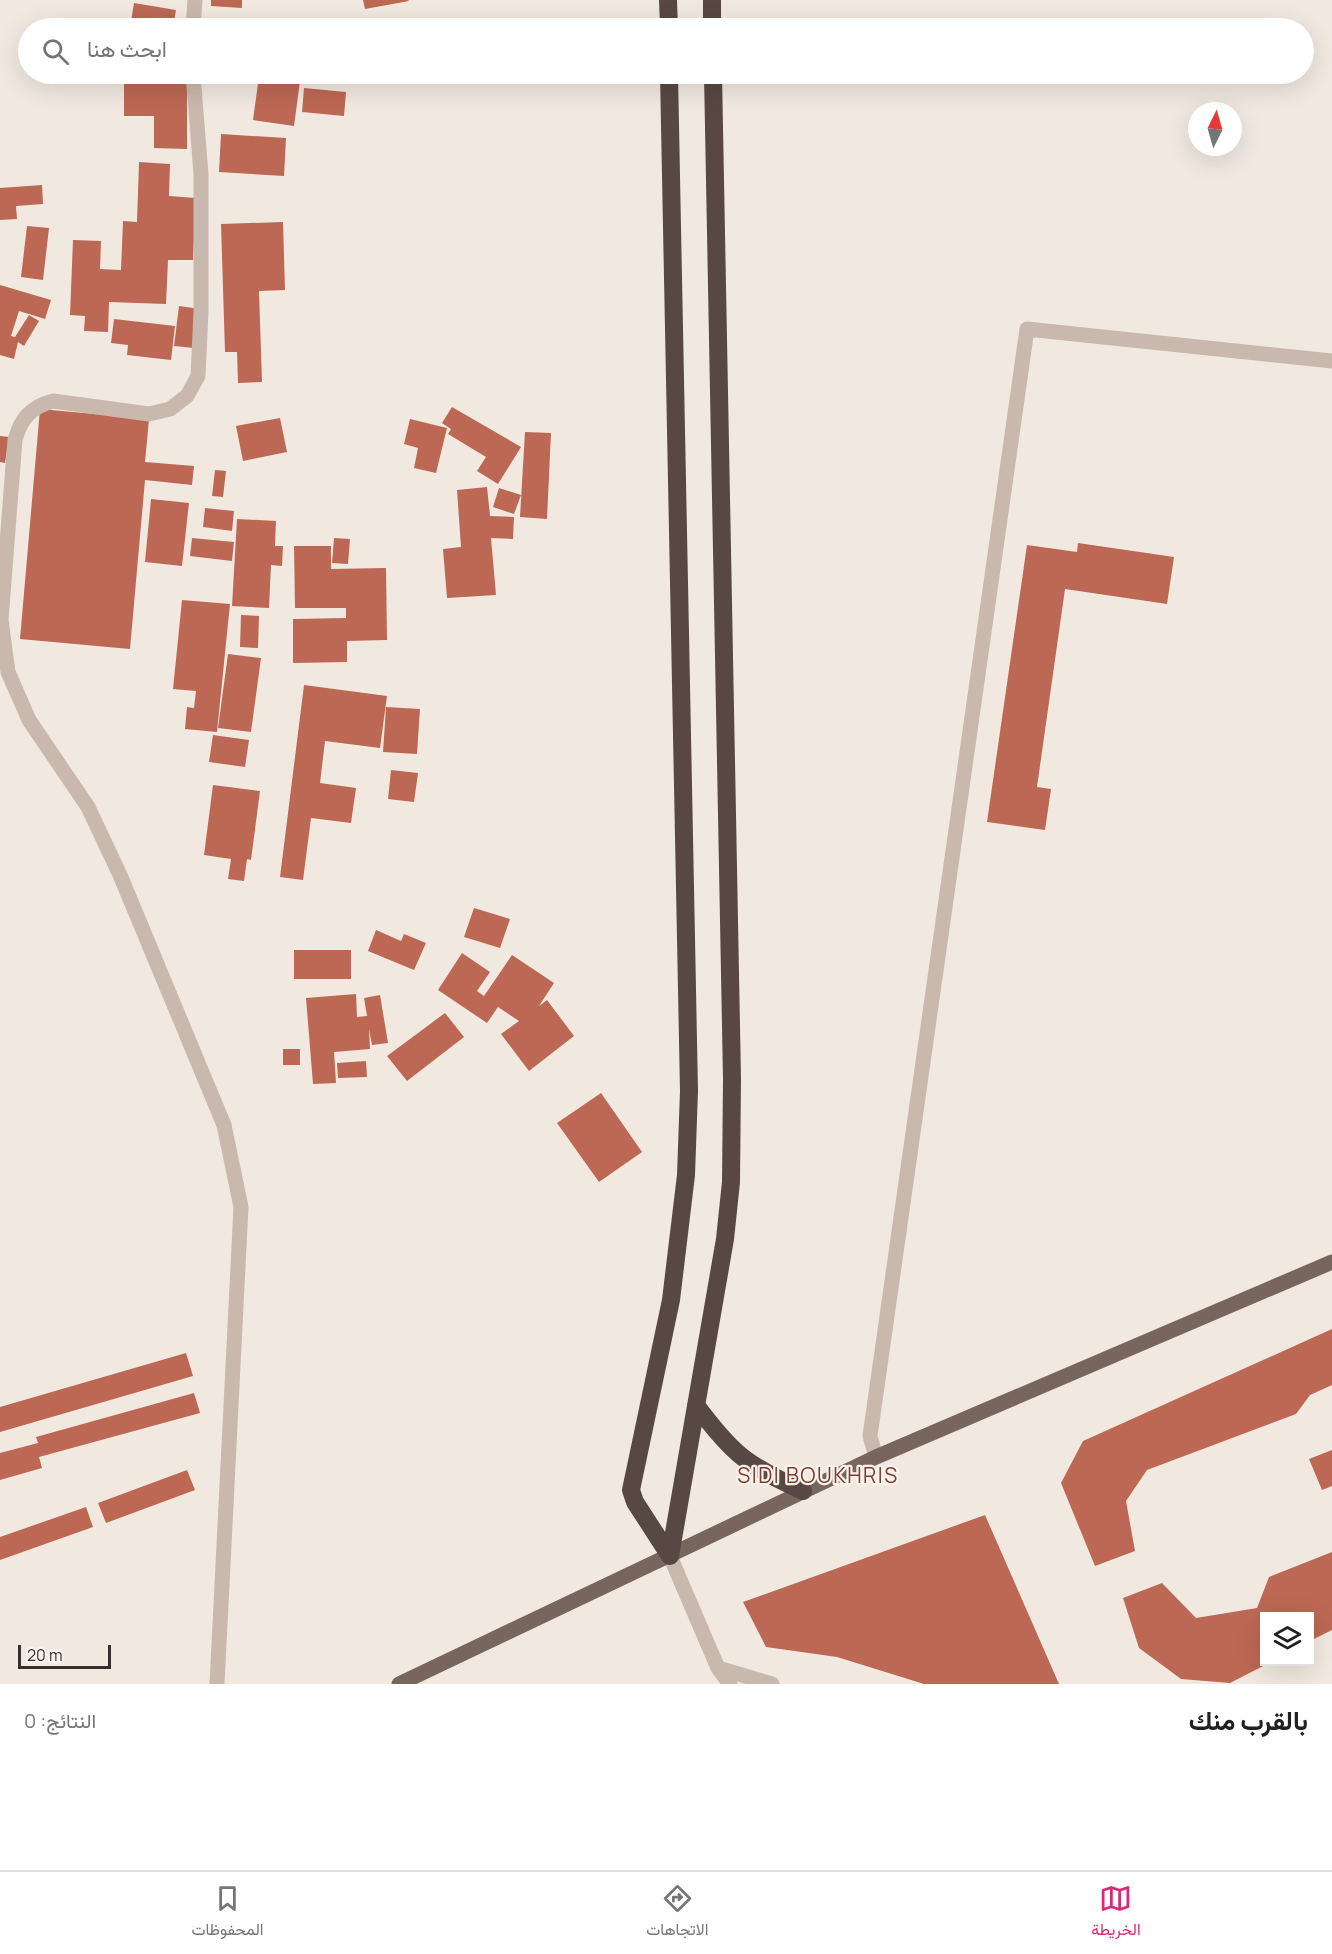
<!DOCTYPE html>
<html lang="ar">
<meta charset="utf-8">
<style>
:root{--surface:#fff;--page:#f2f2f2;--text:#202124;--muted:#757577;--line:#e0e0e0;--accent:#db2777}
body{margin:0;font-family:Manrope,Vazirmatn,sans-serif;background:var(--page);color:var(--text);direction:rtl}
.controls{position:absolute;right:18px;bottom:18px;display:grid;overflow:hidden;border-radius:0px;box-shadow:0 6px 24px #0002}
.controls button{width:54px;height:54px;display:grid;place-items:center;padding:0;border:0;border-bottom:2px solid var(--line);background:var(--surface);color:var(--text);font:30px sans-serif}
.compass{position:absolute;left:1188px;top:102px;width:54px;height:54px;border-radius:50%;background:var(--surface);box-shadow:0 6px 24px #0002;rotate:5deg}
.scale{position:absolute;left:18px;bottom:15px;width:93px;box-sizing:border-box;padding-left:6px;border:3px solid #382e2b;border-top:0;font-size:16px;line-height:21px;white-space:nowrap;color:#382e2b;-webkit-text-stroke:4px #f9f3ed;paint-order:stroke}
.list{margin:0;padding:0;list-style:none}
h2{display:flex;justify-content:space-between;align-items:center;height:78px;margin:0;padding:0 24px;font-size:26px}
h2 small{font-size:20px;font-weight:400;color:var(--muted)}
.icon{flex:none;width:33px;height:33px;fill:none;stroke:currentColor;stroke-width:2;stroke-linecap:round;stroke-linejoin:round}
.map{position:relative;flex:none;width:1332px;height:1684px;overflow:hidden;direction:ltr}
.search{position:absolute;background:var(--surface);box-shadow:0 6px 24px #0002;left:18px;right:18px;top:18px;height:66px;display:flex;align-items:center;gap:15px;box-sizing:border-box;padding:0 21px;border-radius:33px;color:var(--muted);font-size:22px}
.sheet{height:186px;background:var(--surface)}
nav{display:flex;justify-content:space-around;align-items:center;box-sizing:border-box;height:84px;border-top:2px solid var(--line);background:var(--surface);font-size:16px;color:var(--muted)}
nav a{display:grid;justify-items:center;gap:3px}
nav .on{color:var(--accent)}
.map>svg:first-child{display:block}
</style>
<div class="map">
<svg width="1332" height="1684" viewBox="0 0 1332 1684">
<rect width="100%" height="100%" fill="#f1e9e0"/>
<!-- building -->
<path fill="#bc6854" d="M211,0H242V8L211,6Z
M363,0H408L409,1L365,9Z
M134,3L176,10L173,28H130Z
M259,76L300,81L294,126L253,120Z
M124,78L187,79V149L154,148V116H124Z
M304,88L346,92L344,116L302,112Z
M221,134L286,138L284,176L219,172Z
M139,162L170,164L169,196L196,198L193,260H168L166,304L109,302L108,332L84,331L85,316L70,315L73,240L101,241L100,269L121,270L123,221L137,222Z
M42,185L43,204L16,206L17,219L0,220V188Z
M283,222L285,290L259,291L262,382L238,383L237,352H225L221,224Z
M27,226L49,228L43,280L21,277Z
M0,285L51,300L45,319L19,311L11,336L15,337L29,315L39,321L24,346L18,342L14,359L0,355Z
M179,306L200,309L194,348L174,346Z
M114,319L175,326L171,360L127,355L128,345L111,343Z
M452,407L521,447L498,484L477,471L486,457L448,434L451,429L442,423Z
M40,409L149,419L145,462L194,466L192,485L145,480L130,649L20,639Z
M280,418L287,452L243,461L236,426Z
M410,419L447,428L436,473L414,468L418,448L404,444Z
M525,432L551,433L547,519L520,517Z
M0,436L9,437L5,463L0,462Z
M215,470L226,471L223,497L212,496Z
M487,487L490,516L514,517L513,539L491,538L496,595L447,598L443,549L461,547L457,490Z
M499,488L521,495L514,514L493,507Z
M151,499L189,503L182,566L145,562Z
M205,508L234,511L232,531L203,527Z
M237,519L276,521L275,546H283L282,566L271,565L269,608L232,606Z
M192,538L234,542L232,561L190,556Z
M334,538L350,539L348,564L332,563Z
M1078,543L1174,557L1167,604L1065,589L1037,787L1051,789L1045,830L987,822L1027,545L1077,552Z
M294,546H331V569L386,568L387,640L347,641V662L293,663V619L346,618V608H295Z
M182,600L230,604L217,732L185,729L187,707L194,708L196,691L173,689Z
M241,615L259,616L258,648L240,647Z
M228,654L261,658L251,732L218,728Z
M304,685L387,696L380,748L325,741L320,783L356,788L351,823L311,818L303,880L280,877Z
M386,707L420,709L417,754L383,752Z
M213,735L249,740L245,767L209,762Z
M391,770L418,773L414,802L388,799Z
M213,785L260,791L251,860L247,859L244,881L228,879L231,859L204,855Z
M474,908L510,919L500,948L464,937Z
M376,930L401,941L404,934L426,943L414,970L368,951Z
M294,950H351V979H294Z
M462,953L490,972L477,991L484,996L512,955L554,983L539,1006L547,1000L574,1036L529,1071L501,1034L519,1021L498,1007L487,1023L438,990Z
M356,994L357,1017L367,1016L364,998L380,995L388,1043L372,1045L369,1029L370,1049L334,1052L336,1083L313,1084L306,998Z
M445,1013L464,1037L407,1081L387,1056Z
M283,1049H300V1065H283Z
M366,1061L367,1077L338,1078L337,1063Z
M601,1093L642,1152L599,1182L557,1123Z
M1332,1329V1385L1310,1395L1296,1414L1147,1470L1126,1501L1135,1551L1095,1566L1061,1483L1083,1441Z
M186,1353L193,1376L0,1432V1407Z
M194,1393L200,1413L39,1457L42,1468L0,1480V1453L38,1443L36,1437Z
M1332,1450V1486L1322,1490L1309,1459Z
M187,1470L195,1490L106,1523L98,1503Z
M86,1507L93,1527L0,1560V1537Z
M985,1515L1059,1684H924L837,1657L766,1647L743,1602Z
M1332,1552V1630L1310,1641V1616H1264V1662H1271L1230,1683L1181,1679L1139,1648L1123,1598L1162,1583L1196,1618L1257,1608L1269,1577Z"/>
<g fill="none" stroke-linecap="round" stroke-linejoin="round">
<!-- minor -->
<path stroke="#c9b8ad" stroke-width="15" d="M193,28L195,0
M193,74L201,174V312L198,376L187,396L170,409L149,414L53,401C31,407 21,418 15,440L1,620L8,672L29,720L88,807L120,875L224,1125L241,1207L217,1684
M876,1457L870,1436L1027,329L1332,361
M670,1556L718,1668L730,1684
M718,1668L772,1684"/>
<!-- major -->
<path stroke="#78655e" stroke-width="15" d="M399,1684L876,1457L1332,1262"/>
<!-- highway -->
<path stroke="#584843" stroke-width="18" d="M668,0L669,28
M712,0V28
M669,74L689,1091L686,1175L671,1300L631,1490L635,1502L670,1556
M696,1405C733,1455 747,1465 803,1491
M670,1556L725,1239L731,1182L732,1079L713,74"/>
</g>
<g text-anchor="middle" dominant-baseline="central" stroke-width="4.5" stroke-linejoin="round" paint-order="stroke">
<!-- neighbourhood labels -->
<g font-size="21" letter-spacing="1.5" fill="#803b2b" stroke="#f9f3ed">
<text x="818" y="1475">SIDI BOUKHRIS</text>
</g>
</g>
</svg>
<div class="controls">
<button><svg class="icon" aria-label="layers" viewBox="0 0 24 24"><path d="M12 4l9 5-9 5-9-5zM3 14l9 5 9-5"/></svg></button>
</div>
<svg class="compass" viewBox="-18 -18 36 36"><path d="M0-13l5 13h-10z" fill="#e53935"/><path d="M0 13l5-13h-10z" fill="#757577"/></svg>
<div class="scale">20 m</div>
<div class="search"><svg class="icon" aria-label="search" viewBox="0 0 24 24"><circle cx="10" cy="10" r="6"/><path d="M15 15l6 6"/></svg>ابحث هنا</div>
</div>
<section class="sheet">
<h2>بالقرب منك<small>النتائج: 0</small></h2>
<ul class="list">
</ul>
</section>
<nav>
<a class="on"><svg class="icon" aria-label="map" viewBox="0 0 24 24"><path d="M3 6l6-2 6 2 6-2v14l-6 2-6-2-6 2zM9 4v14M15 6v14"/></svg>الخريطة</a>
<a><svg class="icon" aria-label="directions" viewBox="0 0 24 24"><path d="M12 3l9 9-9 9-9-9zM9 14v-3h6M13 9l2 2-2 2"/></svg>الاتجاهات</a>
<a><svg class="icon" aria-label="saved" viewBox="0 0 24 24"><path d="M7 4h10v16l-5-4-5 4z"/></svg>المحفوظات</a>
</nav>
